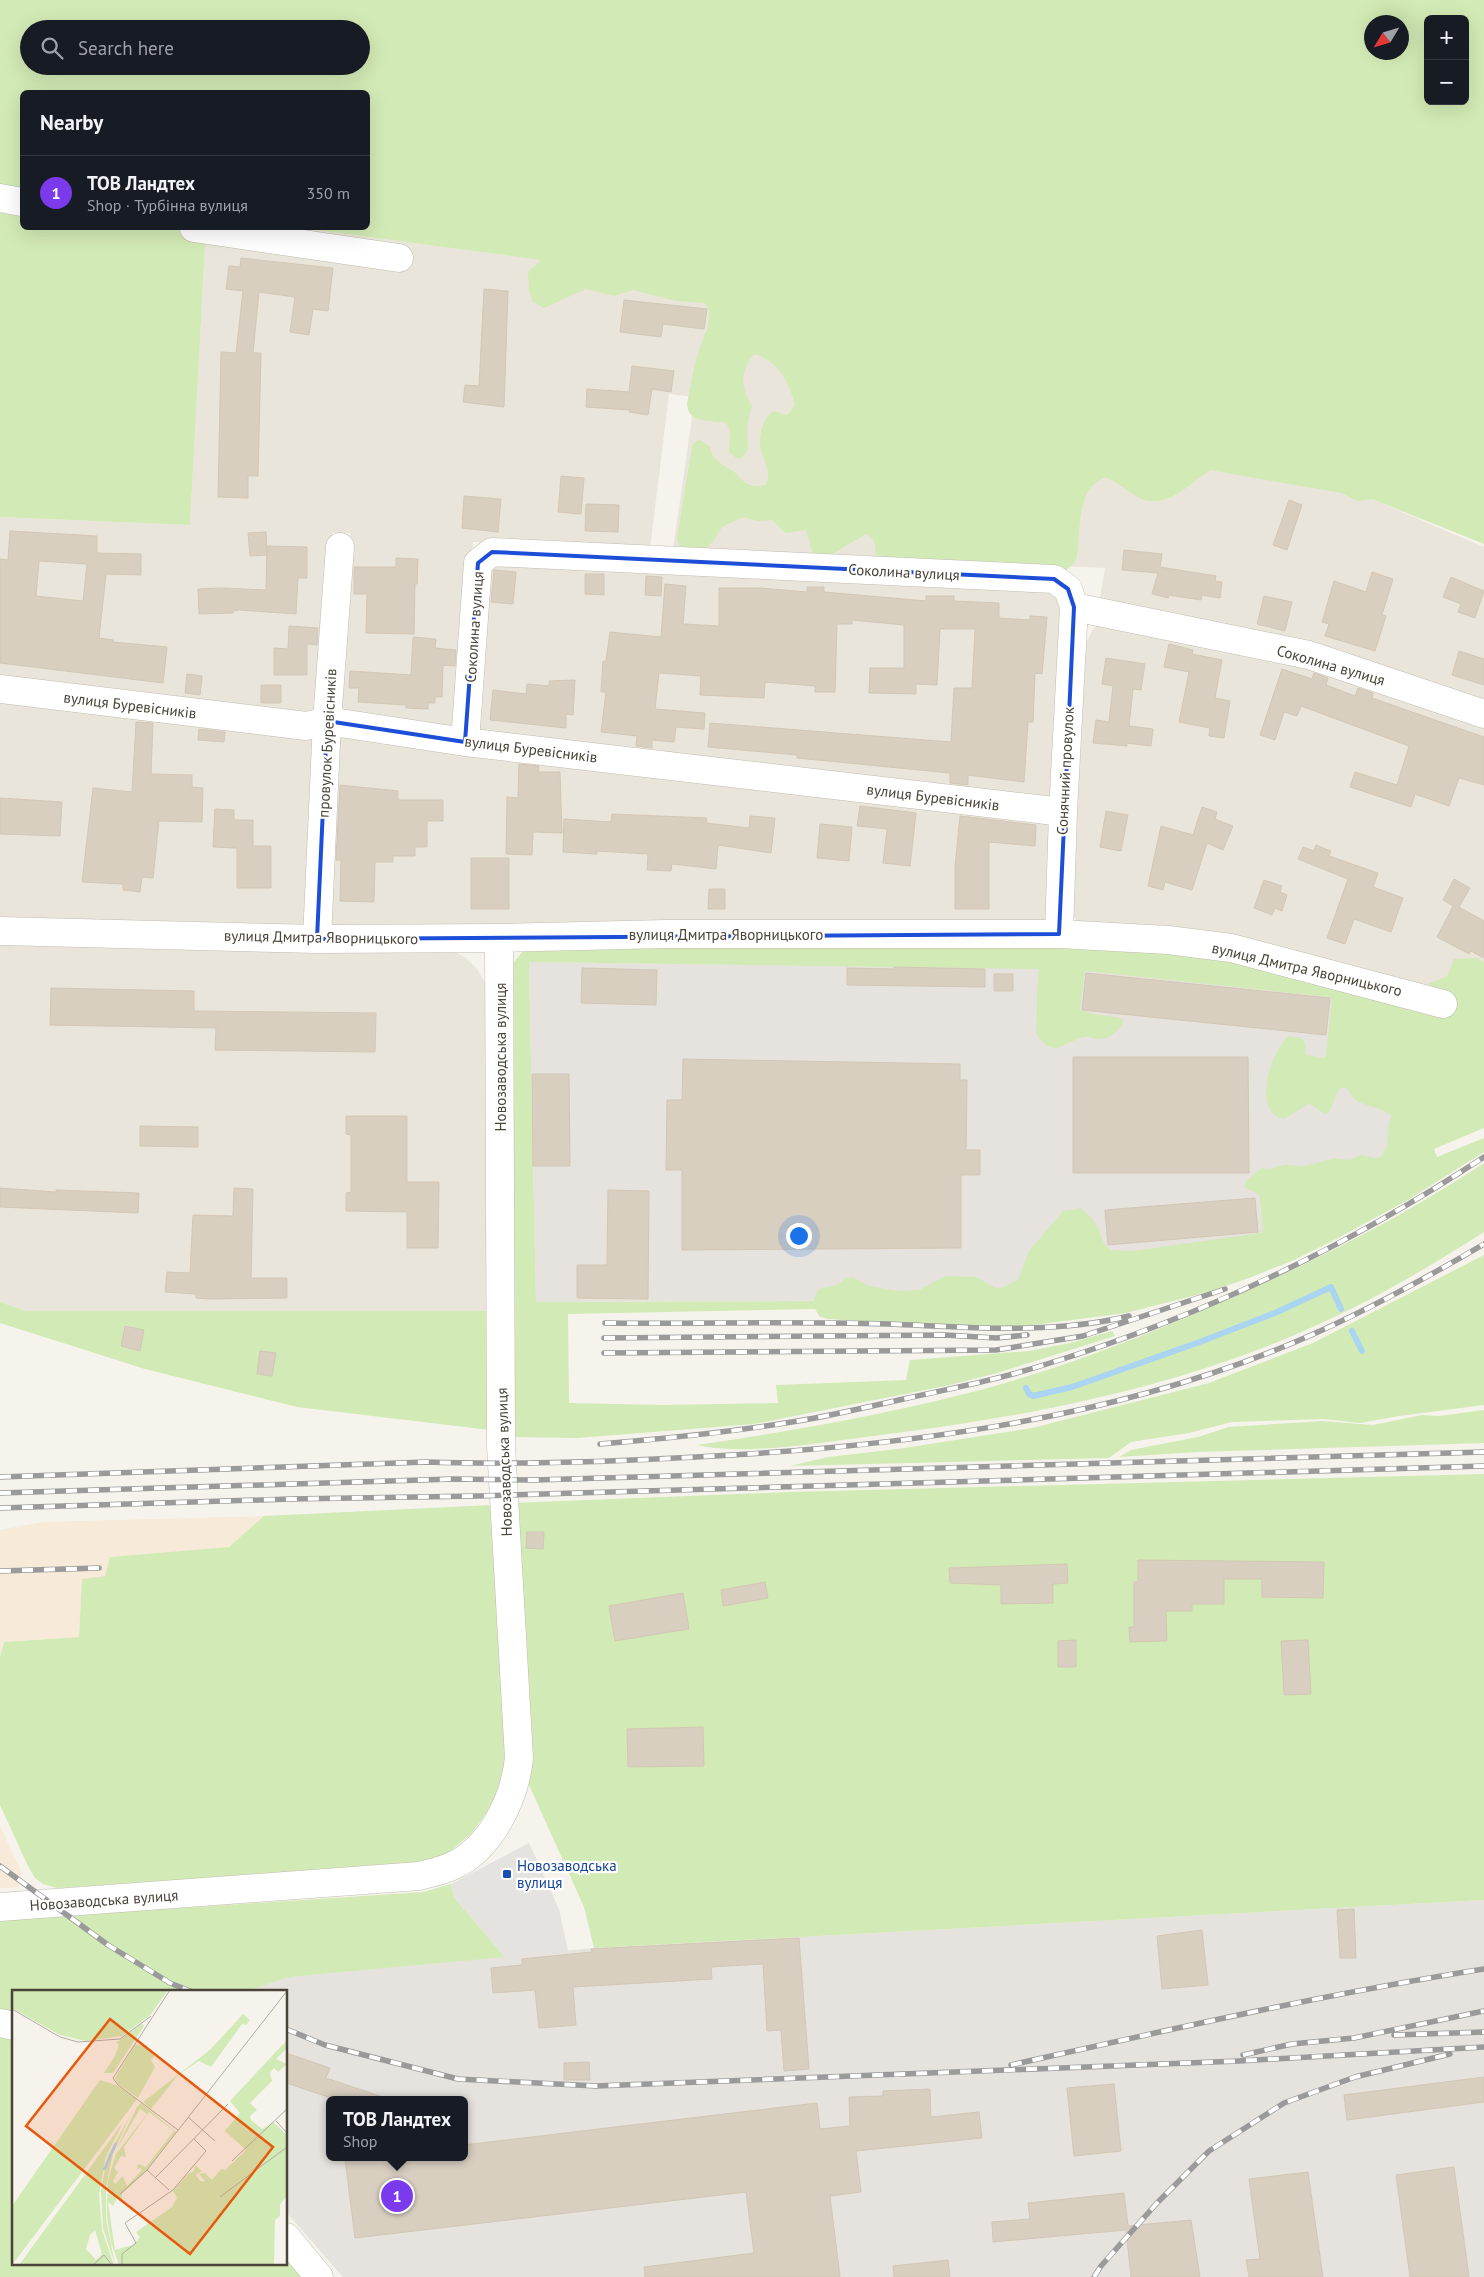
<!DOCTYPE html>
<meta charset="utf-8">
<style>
:root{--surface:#171b24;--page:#242831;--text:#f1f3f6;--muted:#9ea1a6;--line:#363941;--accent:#7c3aed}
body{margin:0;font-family:"PT Sans",sans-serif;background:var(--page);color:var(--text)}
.controls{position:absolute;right:15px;top:15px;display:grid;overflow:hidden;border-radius:8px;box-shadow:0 5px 20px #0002}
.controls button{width:45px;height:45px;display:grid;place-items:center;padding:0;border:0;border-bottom:1px solid var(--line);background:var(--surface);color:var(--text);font:25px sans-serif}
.compass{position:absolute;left:1364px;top:15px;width:45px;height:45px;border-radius:50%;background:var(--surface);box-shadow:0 5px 20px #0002;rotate:232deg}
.you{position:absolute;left:798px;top:1235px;width:18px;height:18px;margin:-12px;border:4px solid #fff;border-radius:50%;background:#1a73e8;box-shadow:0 0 0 8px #1a73e833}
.badge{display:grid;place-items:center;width:32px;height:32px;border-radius:50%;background:var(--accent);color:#fff;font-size:16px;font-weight:700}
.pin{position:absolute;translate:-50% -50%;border:2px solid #fff;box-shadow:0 1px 5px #0006}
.popup{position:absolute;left:326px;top:2096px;width:142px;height:65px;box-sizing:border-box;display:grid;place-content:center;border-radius:8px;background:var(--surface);filter:drop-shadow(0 1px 4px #0005);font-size:16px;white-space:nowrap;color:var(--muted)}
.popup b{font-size:19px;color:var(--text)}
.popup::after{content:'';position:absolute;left:50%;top:100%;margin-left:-10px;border:10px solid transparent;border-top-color:var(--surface)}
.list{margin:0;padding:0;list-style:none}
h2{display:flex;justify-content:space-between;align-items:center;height:65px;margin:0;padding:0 20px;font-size:21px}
h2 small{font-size:16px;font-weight:400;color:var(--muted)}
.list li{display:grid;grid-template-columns:32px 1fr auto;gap:15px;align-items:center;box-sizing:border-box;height:75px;padding:0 20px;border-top:1px solid var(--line)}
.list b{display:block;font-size:19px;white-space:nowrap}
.list p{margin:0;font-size:16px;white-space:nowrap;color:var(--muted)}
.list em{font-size:16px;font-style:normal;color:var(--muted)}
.icon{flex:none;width:28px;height:28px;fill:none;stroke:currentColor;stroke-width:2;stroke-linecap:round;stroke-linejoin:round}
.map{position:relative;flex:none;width:1484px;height:2277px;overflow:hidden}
.search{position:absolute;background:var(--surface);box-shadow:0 5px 20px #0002;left:20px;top:20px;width:350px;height:55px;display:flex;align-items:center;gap:12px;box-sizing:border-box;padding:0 18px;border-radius:28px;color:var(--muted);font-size:19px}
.panel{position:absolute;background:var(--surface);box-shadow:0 5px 20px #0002;left:20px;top:90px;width:350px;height:140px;border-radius:8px}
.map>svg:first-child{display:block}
</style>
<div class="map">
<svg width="1484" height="2277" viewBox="0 0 1484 2277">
<rect width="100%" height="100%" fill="#f6f3ec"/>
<!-- residential -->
<path fill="#eae5da" d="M206,228H301L544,260L1225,394L1365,496L1484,547V702L1099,604L1105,568L673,549L695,397L669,394L650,549L473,542L457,730L337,715L350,533H332L323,716L0,683V517L190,525Z
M497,559L1053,592L1063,608L1049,801L475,733L482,569Z
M1100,624L1308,659L1484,719V1015L1079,924L1072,914L1083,648L1094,628Z
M0,694L318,732L306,926L0,921Z
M334,732L1049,820L1046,926H322Z
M0,939L452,950L466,958L477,969L488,988L495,1311H26L0,1302Z"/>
<!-- commercial -->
<path fill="#f7ead8" d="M264,1516L229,1547L110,1557L105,1576L82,1579L79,1637L4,1642L0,1657V1530L42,1522Z
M0,1826L21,1871V1878L18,1885L13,1888H0Z"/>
<!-- industrial -->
<path fill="#e6e2dd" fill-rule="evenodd" d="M529,962L1081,969L1330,996L1410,1012L1383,1185L1196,1272L1012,1300L536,1302Z
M1484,1900V2277H343L286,2212V1991H247L288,1977L594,1948ZM330,2100H464V2157H330Z"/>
<!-- green -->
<path fill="#d2eab5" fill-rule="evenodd" d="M0,0H1484V544L1372,499L1358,501L1341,493L1210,470C1190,484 1164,512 1138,497C1126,491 1118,482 1105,477C1100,481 1092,484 1089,490C1079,504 1079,539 1077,557L1074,563L1064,572L878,563C871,549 882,544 866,534L826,558H815C809,548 811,540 805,530L786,533L772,520L757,521L743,517L722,527L714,540L702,553H684L677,539L692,446L695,442L700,440L710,447C712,461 723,464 734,472C738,475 742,481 746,483C752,487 759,486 766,485C772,471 764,463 761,450C758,438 762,417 774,411L787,415L795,405C789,381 778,361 754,354C740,372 740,386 752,406C750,414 747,422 747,430C747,442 751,449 741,459L735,457L729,452L730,430L726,423C709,419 688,425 687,403C691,387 693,369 698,353C702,339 716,317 705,303L676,301L633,290L614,296L586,289L544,308L533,302L529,291L528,272L541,260L301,228H368V92H22V228H206L190,525L0,517ZM1428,19H1465V101H1428ZM1372,22H1402V52H1372ZM29,29H361V66H29Z
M1095,941L1426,989L1430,983L1447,976L1454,959L1476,958L1484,962V1128L1434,1149L1437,1157L1484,1138V1152L1406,1201L1336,1239L1294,1260L1249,1278L1208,1292L1126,1313L1010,1328L1002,1326L978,1328L828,1319L820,1317L815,1309L568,1314L569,1403L663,1405L778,1403L776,1385L906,1380L910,1360L1029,1351L1070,1343L1112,1331L1115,1336L997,1373L950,1385L754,1424L577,1438L512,1437L514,962L523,951L530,947ZM529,962L1039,969C1036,990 1038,1012 1036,1033C1052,1060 1063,1043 1083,1037C1088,1035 1093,1039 1098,1039C1108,1040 1119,1031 1123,1022L1121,1018L1093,1014L1080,1010L1085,971L1330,997L1332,1000L1326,1056L1324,1058L1306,1055L1305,1042L1301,1038L1289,1036C1272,1048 1250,1113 1284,1119L1309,1103L1325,1114L1330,1111L1338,1090L1343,1087C1351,1089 1350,1097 1357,1101C1368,1107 1381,1107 1391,1115L1388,1131L1387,1146L1382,1156L1375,1158L1361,1155L1349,1160L1335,1158L1305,1166L1285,1165L1270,1169L1262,1168L1245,1182L1244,1187L1259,1194L1260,1198L1263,1230L1261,1233L1132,1251L1111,1250C1101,1244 1102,1235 1097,1226C1093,1218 1086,1213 1080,1208L1063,1211L1029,1251L1018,1280L1004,1287L996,1288L976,1277L945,1276L920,1290L896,1291L866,1285L853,1277L846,1278L837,1285L822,1288L817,1291L814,1301L536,1302Z
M1484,1163V1232C1434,1264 1382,1295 1328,1320C1184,1388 1023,1418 866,1437C817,1443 745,1456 697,1445C793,1431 889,1414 984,1389C1075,1364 1163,1329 1249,1290C1330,1254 1410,1212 1484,1163Z
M1484,1255V1405L1399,1416L1360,1423L1324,1419L1232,1422L1189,1433L1131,1442L1109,1458L790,1466L828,1457L898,1449L1032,1428L1209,1383L1313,1343Z
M0,1302L26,1311H495L490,1430L297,1407L145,1369L0,1323Z
M1484,1410V1443L1198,1452L1119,1457L1131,1450L1198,1437L1229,1427L1322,1421L1373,1425L1422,1415L1439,1416Z
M1484,1474V1900L594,1948L584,1907L525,1776L512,1503L791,1492Z
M492,1505L508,1760L498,1791L487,1812L471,1834L447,1854L416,1865L57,1888L43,1884L35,1878L28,1866L0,1805V1657L4,1642L79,1637L82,1579L105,1576L110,1557L229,1547L264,1516Z
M451,1884L454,1897L505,1957L289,1977L247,1991H14V2014L0,2010V1920L423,1892Z
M0,2036L14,2040V2263H286V2259L302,2277H0Z"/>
<!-- parking -->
<path fill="#e5e3e0" d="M529,1843L559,1909L568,1951L505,1957L454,1897L451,1884Z"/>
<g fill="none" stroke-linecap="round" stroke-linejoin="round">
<!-- stream -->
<path stroke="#a9d4f2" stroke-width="6" d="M1352,1331L1362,1351
M1026,1388L1029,1394L1033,1396L1072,1387L1197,1343L1275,1313L1331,1287L1341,1309"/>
</g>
<!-- building -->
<path fill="#d8cfc1" stroke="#d3c7b4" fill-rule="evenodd" d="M241,258L333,268L328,311L313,309L309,335L290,332L295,297L259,292L253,353H261L258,476H248V498L218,497L221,352L236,353L243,291L226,289L229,266L240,267Z
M484,289L508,291L504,407L463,402L465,385L479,386Z
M624,300L707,309L704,329L663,324L661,337L620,332Z
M632,366L674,371L671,392L652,389L648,415L629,412L630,410L586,407L587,389L629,392Z
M561,476L584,478L581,514L558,512Z
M464,496L501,499L498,532L462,528Z
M1289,500L1302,505L1287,550L1273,545Z
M586,504L619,505L618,532L585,531Z
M10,531L97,536V553L141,554V575L106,574L99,638L113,640V642L167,647L163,683L0,663V559L8,560ZM39,561L87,564L83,601L36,596Z
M266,532L267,555L250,556L248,533Z
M267,546L307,547V578H298L296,614L239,610L233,611V613L199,614L198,589L222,588L266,590Z
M1124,550L1162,554L1160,567L1216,576L1215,581L1222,582L1220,598L1202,595L1201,600L1169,595L1168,598L1152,594L1158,573L1122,570Z
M396,558L418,559L417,584H415L414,634L366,633L367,594H354V567H396Z
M494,570L516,572L513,604L491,602Z
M1372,572L1393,579L1382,615L1386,616L1375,651L1325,636L1329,624L1322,622L1334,581L1366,592Z
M585,574H604V595L585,594Z
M646,576L662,577L661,596L645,595Z
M1451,577L1484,591L1475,618L1458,612L1461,604L1443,597Z
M665,584L686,586L683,624L719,626V588H760L807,592V587H824V592L926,601V596H954V601L999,603V618L1030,620V616L1047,617L1042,674L1035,673L1033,722H1028L1024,782L968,775V785L950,783V773L797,758V755L708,747L710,723L951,742L954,688H972L975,629H940L937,685L916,684V694L869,693L870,668H904V625L852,620V624H837L835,692H815V686L765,682L764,698L700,695L701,676L659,673L655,709L705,713L704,729L676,727L674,742L652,740V748L636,746L637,736L601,732L606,692H601L603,661H606L610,632L661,637Z
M1264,596L1292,602L1285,631L1257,624Z
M289,626L318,628L317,645L307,644V675H274V648L288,649Z
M413,637L436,639L435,648L456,650L455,666L443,665L442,697H435V703H428V709L406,708V705L358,702L359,688H349L350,671L411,675Z
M1169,644L1193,650L1192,654L1222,660L1215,698L1230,701L1224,738L1209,736L1210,728L1179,722L1189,672L1164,667Z
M1459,651L1484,659V685L1452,675Z
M1106,658L1145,664L1141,690L1133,689L1129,726L1153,729L1151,746L1127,743V746L1093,743L1096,720L1109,722L1113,686L1102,684Z
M1282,669L1312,679L1314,673L1328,678L1326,685L1355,696L1358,688L1373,693L1372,698L1484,737V785L1459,778L1449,806L1415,794L1411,807L1350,787L1355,772L1397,785L1409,746L1301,706L1297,716L1284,712L1275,740L1260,735Z
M187,674L202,676L200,695L185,693Z
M575,680L573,715L566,714V728L490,720L493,690L526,694L527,684L549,686V681Z
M261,685H281V703H261Z
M136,722L153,723L151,774L192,775V787L203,788L202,822L159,821L153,878L142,877L140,892L123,890V884L82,882L93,788L132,792Z
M199,729L225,732L224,742L198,740Z
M519,764L539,766L538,772H560L562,833L533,832L532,855L506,854L507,797L518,798Z
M340,785L398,791V800H443V821H427V847H415V856H393V862H375L374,902L340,901L341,860H336Z
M0,798L62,802L60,836L0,834Z
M860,806L916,813L910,866L883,863L887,829L857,826Z
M1202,807L1217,812L1215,819L1233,826L1223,850L1207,843L1192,890L1165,882L1163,890L1148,886L1161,826L1193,835Z
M215,809L234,810V820H253V846H271V888H237V848L213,847Z
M1106,811L1128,815L1121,851L1100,847Z
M612,814L707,818L706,823L749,828L750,816L775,818L771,853L718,845L716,869L672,864L671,871L647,870L648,854L597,851V854L563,852L564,819L611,822Z
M960,816L1036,825L1035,846L989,842V909H955V867Z
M820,824L852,827L849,861L817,858Z
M1316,845L1331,851L1329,856L1378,873L1373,887L1403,898L1391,932L1354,919L1345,944L1327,938L1348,879L1298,859L1303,847L1314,851Z
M471,858H509V909H471Z
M1454,879L1470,888L1459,907L1484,921V958L1471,951L1469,954L1437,937L1453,906L1443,900Z
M1264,880L1282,886L1280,892L1287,895L1282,911L1275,908L1272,915L1254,908Z
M709,889H725V909H708Z
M894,967L985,969V987L847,985V968L894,969Z
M582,968L657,970L656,1005L581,1003Z
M1086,973L1330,998L1326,1035L1082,1010Z
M994,974H1013V991H994Z
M51,988L194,991V1011L376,1013L375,1052L215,1050L216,1028L50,1025Z
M1073,1057H1248L1249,1173H1073Z
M683,1059L960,1064V1080H967L966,1150H980V1175H961V1248L682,1250V1170H666L667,1100H682Z
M532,1074H569L570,1166H533Z
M346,1116H407V1182H439L438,1248H407V1212L346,1211V1193L351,1192V1135L346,1134Z
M140,1126L198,1127V1147L140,1146Z
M0,1188L56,1192V1190L139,1193L138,1213L0,1207Z
M234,1188L253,1189L251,1278H287V1298L209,1299L196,1298V1294L165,1292L167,1272L190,1273L193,1215L233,1216Z
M608,1190L649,1191L648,1299L577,1298V1265H607Z
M1255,1198L1258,1232L1108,1245L1105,1210Z
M125,1326L144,1330L140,1351L121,1346Z
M260,1351L276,1353L272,1376L257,1374Z
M527,1532H544L543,1549L526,1548Z
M1138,1560L1324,1562L1323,1598L1262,1597V1579H1224V1604H1192V1611H1166L1167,1641L1130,1642L1129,1627H1134V1582H1138Z
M1067,1564L1068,1583L1053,1584V1603L1001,1604V1585L950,1583L949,1568Z
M765,1582L768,1598L723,1606L721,1590Z
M683,1593L689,1629L615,1641L609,1606Z
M1076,1640V1667H1058V1641Z
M1308,1640L1311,1694L1284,1695L1281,1641Z
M703,1727L704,1766L628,1767L627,1729Z
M1354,1909L1356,1958H1340L1337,1910Z
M1202,1930L1208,1985L1162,1989L1157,1936Z
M799,1938L809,2069L784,2071L781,2030L767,2031L763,1964L711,1967L712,1979L573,1987L576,2025L539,2028L535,1990L493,1993L491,1968L522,1965V1959L592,1952L591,1949Z
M286,2053L330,2068L326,2078L383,2097V2100H337L286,2083Z
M589,2062L590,2080H564V2063Z
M1484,2077V2102L1347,2120L1344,2095Z
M1114,2084L1121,2151L1074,2156L1067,2088Z
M930,2089L931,2117L979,2112L982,2138L856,2151L861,2192L830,2196L840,2277H645L644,2267L754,2253L746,2192L355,2238L345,2159L464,2157V2145L817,2103L820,2129L850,2126L849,2097L883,2096V2091Z
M1454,2167L1469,2277H1410L1396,2175Z
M1308,2172L1323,2277H1249L1246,2260L1260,2259L1249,2179Z
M1124,2193L1128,2226L1191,2220L1200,2277H1131L1126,2230L993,2242L992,2222L1030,2219L1028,2203Z
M948,2260L950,2277H894L893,2266Z"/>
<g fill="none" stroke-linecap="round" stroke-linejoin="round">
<!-- minor casing -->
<g stroke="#c2bbae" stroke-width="29">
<path id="minor" d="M0,198L22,202
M194,228L399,258
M0,689L306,726L327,721L465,742L1063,812
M465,742L478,563L492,552L1054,579L1068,589L1074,607L1309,655L1484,714
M0,931L317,939L499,938L665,934H1059L1168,940L1231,948L1443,1004
M1059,934L1063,812L1074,607
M317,939L327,721L340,547
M0,1907L419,1876C430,1873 442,1871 452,1866C491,1849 515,1798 519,1758L501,1446L499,938
M0,2023L14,2026
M286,2237L319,2277"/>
</g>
<!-- minor -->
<use href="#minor" stroke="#fff" stroke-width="28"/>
<!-- rail casing -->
<g stroke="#9a9a9a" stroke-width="5.5">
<path id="rail" d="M605,1323C699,1324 794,1321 888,1324C969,1327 1050,1335 1129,1316
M604,1338L945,1335L996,1338L1027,1335
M604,1353L996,1350L1083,1336L1225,1289
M600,1444C672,1438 744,1431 815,1418C846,1412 877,1405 908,1398C955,1388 1004,1378 1050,1363C1202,1316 1350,1245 1484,1157
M0,1477L426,1462C516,1465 606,1462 696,1457C896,1447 1101,1422 1288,1345C1356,1317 1421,1281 1484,1244
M0,1493L453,1479L535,1480L1484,1452
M0,1508L291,1499L478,1496L1484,1466
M0,1571L99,1568
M0,1866L108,1945L170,1983L190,1991
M286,2029L325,2045L458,2079L596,2086L1239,2061L1484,2047
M1394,2035L1484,2032
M1243,2055L1292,2044L1354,2038L1484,2011
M1011,2065C1168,2030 1325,1994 1484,1969
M1094,2277L1101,2266L1157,2203L1209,2151L1284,2103L1355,2077L1450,2054"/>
</g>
<!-- rail -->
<use href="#rail" stroke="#fff" stroke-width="4" stroke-dasharray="11" stroke-linecap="butt"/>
</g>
<!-- marked area -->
<path fill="none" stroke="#1d4ed8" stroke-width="4" stroke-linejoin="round" d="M492,552L1054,579L1068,589L1074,607L1059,934L317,939L327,721L465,742L478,563Z"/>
<!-- markers -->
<rect fill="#1a4fb4" stroke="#fff" stroke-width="2" x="502" y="1869" width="10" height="10" rx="2.5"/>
<g text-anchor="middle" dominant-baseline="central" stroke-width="4.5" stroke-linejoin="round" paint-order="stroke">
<!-- street labels -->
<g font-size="15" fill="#4b4439" stroke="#fff">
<text transform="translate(904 572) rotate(3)">Соколина вулиця</text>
<text transform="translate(474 627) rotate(-86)">Соколина вулиця</text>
<text transform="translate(1331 665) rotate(16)">Соколина вулиця</text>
<text transform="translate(130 705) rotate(7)">вулиця Буревісників</text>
<text transform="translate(327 743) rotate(-87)">провулок Буревісників</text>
<text transform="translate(531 749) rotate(7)">вулиця Буревісників</text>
<text transform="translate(1065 771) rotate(-87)">Сонячний провулок</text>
<text transform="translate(933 797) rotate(7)">вулиця Буревісників</text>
<text x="726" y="934">вулиця Дмитра Яворницького</text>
<text transform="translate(321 937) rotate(1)">вулиця Дмитра Яворницького</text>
<text transform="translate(1307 969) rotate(13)">вулиця Дмитра Яворницького</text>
<text transform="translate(500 1057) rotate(-90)">Новозаводська вулиця</text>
<text transform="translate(504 1462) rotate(-92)">Новозаводська вулиця</text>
<text transform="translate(104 1900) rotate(-4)">Новозаводська вулиця</text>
</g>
<!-- transit labels -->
<g font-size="15" fill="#164399" stroke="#fff" text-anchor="start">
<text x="517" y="1865">Новозаводська<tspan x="517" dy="17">вулиця</tspan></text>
</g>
</g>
<!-- overview -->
<g transform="translate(12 1990)">
<rect width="275" height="275" fill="#f6f3ec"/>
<path d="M0,0H156L139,24L110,46L74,51L48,45L0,18ZM231,24L238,30L234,35L230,34L199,77L187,71L166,85L139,119L131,112L199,59ZM130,33L132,36L101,83H92L103,66L107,54L104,53ZM275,50V58L264,69L275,74L266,82L262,78L258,83L260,91L238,113L245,120L238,126L239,130L250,139L261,132L275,145V206L268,214V226L263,230L262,275H107L99,253L95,227V209L97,198L95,203L96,190L104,164L135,124L128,119L103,162L125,117L129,113L164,142L132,183L110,204V209L105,208L101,216L96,212L103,260L121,255L128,247L124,242L160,217L165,208L161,201L176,184L182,181L183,175L190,181L184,185L188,191H193L187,184L193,183L200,190L209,179L213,180L234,160L213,141L228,123L218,111ZM137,122L162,141L134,177L126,174L125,180L128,178L130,180L115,196L111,186L103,194L101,191L106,182L102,178L109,166L114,167L112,157ZM123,54L135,57L143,65L139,70L143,77L126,108L106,94L103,88ZM88,90L104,95L125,109L0,275V216ZM118,126L101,164L94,197V229L103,275L91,238L89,200L96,165ZM112,131L94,166L87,204L90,240L102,275H7ZM83,240L90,264L84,270L74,259L78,245Z" fill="#d2eab5" fill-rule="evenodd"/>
<path fill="none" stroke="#a9d4f2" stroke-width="2.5" d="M92,180L104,153"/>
<path fill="none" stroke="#b2ada4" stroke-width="1" d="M158,0L101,88L106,95L166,140M0,19L48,47L66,52L108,49L139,26M176,127L203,151M264,131L275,143M220,171L275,119M135,180L157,200M143,188L216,114M108,204L135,180L275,1M208,207L275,157M81,275L92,265L100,275M110,275V264L124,253L113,233L161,200L194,161L182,149"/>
<path fill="#e8590c" fill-opacity="0.15" stroke="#e8590c" stroke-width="2.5" d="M98,29L261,157L178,264L14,136Z"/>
<rect width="275" height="275" fill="none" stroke="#4b4439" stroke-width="2.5"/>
</g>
</svg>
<div class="controls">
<button>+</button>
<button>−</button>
</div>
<svg class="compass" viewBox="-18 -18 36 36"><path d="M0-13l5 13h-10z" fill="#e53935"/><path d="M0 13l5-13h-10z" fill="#9ea1a6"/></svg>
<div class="you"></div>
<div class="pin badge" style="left:397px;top:2196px">1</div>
<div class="popup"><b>ТОВ Ландтех</b>Shop</div>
<div class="search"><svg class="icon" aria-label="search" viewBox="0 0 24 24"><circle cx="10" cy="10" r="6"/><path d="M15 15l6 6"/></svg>Search here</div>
<section class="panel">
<h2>Nearby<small></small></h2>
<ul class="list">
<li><span class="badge">1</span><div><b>ТОВ Ландтех</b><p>Shop · Турбінна вулиця</p></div><em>350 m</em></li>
</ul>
</section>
</div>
